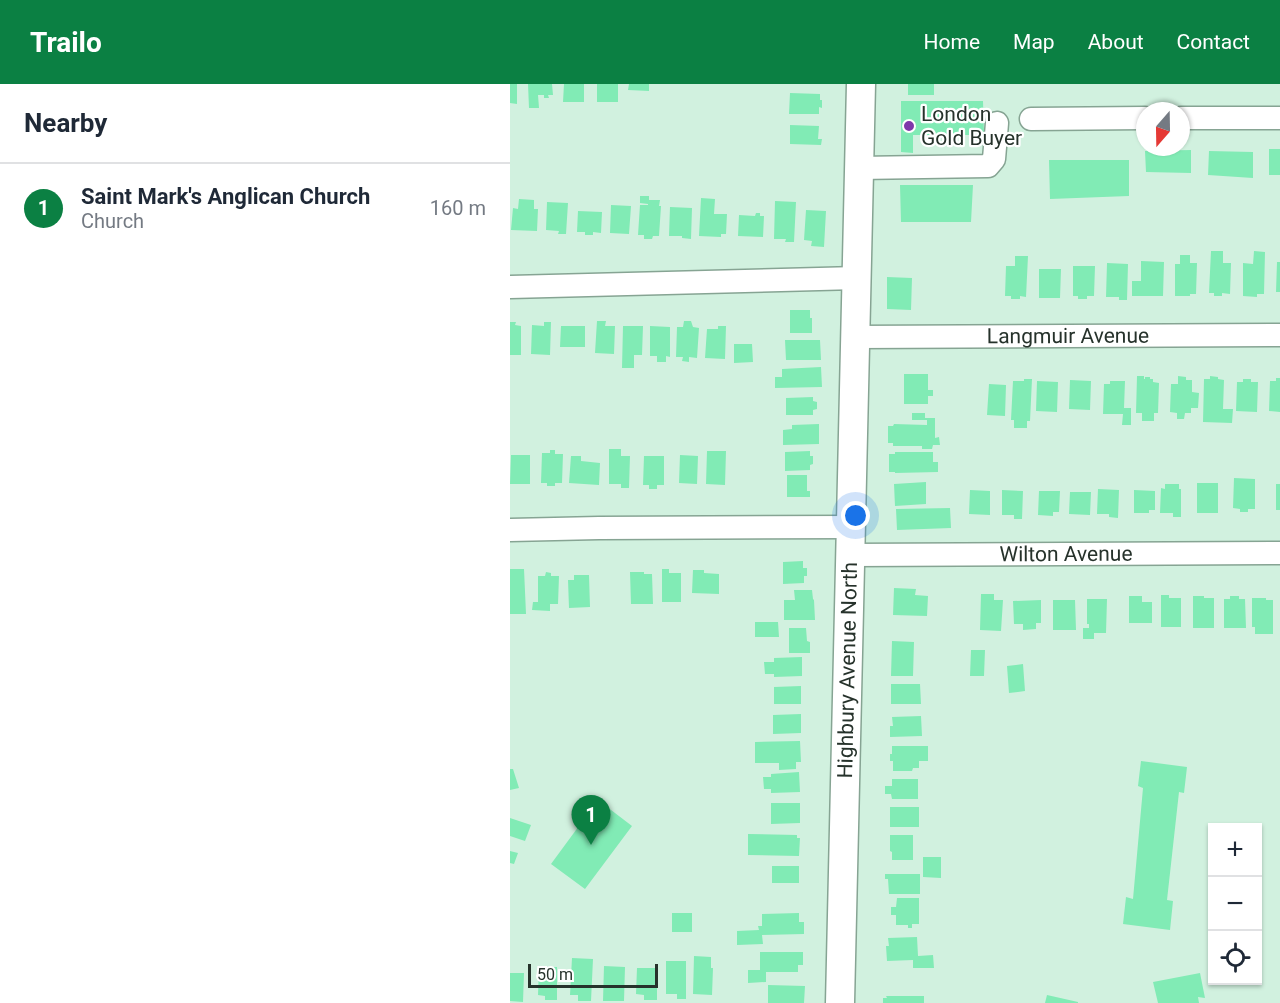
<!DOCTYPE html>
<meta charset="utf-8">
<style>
:root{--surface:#fff;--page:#f6f6f7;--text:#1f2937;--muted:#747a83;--line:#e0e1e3;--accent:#0b8043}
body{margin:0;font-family:Roboto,sans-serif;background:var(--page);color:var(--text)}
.controls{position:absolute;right:18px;bottom:18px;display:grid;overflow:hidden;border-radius:0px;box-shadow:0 2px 4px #0004}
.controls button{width:54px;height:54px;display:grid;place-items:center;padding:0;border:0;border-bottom:2px solid var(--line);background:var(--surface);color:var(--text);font:30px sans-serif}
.compass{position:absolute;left:626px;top:18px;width:54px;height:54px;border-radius:50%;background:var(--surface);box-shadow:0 2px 4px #0004;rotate:200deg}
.scale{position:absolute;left:18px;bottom:15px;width:130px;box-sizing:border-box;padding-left:6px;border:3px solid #26322b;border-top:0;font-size:16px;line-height:21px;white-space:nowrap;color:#26322b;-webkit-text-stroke:4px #fff;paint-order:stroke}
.you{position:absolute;left:346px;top:432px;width:21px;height:21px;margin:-15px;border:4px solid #fff;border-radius:50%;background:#1a73e8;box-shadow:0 0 0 9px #1a73e833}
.badge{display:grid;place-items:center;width:39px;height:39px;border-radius:50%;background:var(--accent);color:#fff;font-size:20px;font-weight:700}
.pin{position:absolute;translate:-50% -50px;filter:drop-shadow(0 2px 3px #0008)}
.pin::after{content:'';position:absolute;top:32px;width:21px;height:18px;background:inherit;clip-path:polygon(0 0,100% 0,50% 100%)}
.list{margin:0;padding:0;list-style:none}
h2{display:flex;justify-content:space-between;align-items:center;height:78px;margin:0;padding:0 24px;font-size:26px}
h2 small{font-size:20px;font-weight:400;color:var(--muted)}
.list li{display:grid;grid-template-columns:39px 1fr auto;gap:18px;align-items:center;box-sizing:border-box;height:90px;padding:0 24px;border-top:2px solid var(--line)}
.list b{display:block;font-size:22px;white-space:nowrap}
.list p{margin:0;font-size:20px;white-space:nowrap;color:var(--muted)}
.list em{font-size:20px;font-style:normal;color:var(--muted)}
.icon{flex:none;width:33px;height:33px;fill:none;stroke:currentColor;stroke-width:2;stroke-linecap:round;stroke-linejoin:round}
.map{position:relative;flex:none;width:770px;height:919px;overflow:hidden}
header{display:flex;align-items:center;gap:36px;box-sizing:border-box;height:84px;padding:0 30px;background:var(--accent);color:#fff}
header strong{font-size:28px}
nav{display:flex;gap:33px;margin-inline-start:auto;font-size:21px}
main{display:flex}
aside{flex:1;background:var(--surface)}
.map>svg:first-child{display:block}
</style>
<header>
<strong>Trailo</strong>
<nav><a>Home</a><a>Map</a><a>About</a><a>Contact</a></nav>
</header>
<main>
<aside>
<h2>Nearby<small></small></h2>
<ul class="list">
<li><span class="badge">1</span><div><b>Saint Mark's Anglican Church</b><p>Church</p></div><em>160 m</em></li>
</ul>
</aside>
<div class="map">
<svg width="770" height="919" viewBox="0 0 770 919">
<rect width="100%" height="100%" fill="#d1f1df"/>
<!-- building -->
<path fill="#81ebb5" d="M0,0H7V20L0,19Z
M18,0H42L43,11H38L39,14H34V11H28L29,24H19Z
M54,0H74V18H53Z
M87,0H108V18H87Z
M119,0H139V7L118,6Z
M398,0H424V11H398Z
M280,9L310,10V16H312V24L309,23V30H279Z
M391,17H473L474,51H403V69L391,68Z
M280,41L309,42L308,55H312L311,61L280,60Z
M759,65H770V91H759Z
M681,66V89L636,88L635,67Z
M699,67L743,68V94L698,91Z
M539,76H619V112L540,115Z
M390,101H463L461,138H391Z
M130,112H139V116H150L149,122H151L149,152H143L142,155H134V151H128L130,121H138V120L130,119Z
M191,114L205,115L204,130H217L216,150H211V153L189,152Z
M9,115L24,116V125H28L27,147L1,146L3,124L8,125Z
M265,117L286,118L284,158H275L276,155H264Z
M37,118L58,119L56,150H48L49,147L36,146Z
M101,121L121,122L119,150L100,149Z
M160,123L182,124L181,155L172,154V152H159Z
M296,126L316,127L314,163L301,162L302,157L294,156Z
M68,127L92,128L91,149L83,148V151H75V148H67Z
M246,129H250V132H254L253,153L228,152L229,131L245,132Z
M701,167H713V179H721L720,210L712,209V212H704V209H699Z
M744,167L755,168L754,210H747V213L733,212V179L743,180Z
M670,171H680V179H687L686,210H680V212H665V180H670Z
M505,172H518L516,213L510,212V215H501V212H495L496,182H505Z
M631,177L654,178L653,212H622V197H631Z
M767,178H770V208H766Z
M597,179L618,180L617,216H609V213H596Z
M563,182H585L584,212H577V215H568V212H563Z
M529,185H551L550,214H529Z
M377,193L402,194L401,226L377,225Z
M280,226H300V234H302V249H280Z
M87,237H96L95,242H105L104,270L85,269Z
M174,237H181L183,243L189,244L187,274L179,273V278L172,277L173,273H166L167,243H173Z
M0,238H6L5,241L11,242V271H0Z
M34,238H41L40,271L21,270L22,241L34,242Z
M51,242H75V263H50Z
M113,242H133L132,271H124V284H112Z
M140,242L160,243V273L156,272V278H147V272H140Z
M208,242H216L215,275L195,274L197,245H208Z
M275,256H310L311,276H276Z
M224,260H242L243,278L224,279Z
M311,283L312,303L265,304V293H272V285Z
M394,290H418V306H423V312H418V320H394Z
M627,292H634V295H635V293H640V295H643V298L649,299L648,329H644V337H632V329H626Z
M668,292L676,293V296H682V308L689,309L688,324H681V329H675L674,335H667V329L660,328L661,300H668Z
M700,292L708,293V295L714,296L713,325H723L722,339L693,338L694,295H700Z
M766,294H770V328L759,327L760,297H766Z
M514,295H522L520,337H517V344H504V336H501L503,297H514Z
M733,295H741V298H748L747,328L726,327L727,298H733Z
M560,296L581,297L580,326L559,325Z
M527,297L548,298L547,328L526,327Z
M600,297H615L614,324H621V341H612L613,330H593L594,300H600Z
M479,300L496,301L495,332L477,331Z
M303,313V317L307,318V325L303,326V331H276V314Z
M402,329H415V334H425V354L429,353L430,361H423L422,365H412V362H383V359H378V342H383L384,340L417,341V336H402Z
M309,340V360L273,361V346L282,345V341Z
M99,365H111V372H120L119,404H111V400H99Z
M40,366H45V370H53L52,399H45V402H37V399H31L32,369H40Z
M197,367H216L215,401L196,400Z
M300,367V372H303V380L300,381V386L275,387V368Z
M385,368H423V378H428V388L385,389V388H379V370H385Z
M1,371H20V400H0Z
M170,371L188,372L187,400L169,399Z
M61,372H71V377L90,379L89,401L59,399Z
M134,372H154V401H147V405H139V401H133Z
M277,391H297V407H300V413H277Z
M724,394L745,395V425H738V428H730V425L723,424Z
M416,398V420L385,422L384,400Z
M687,399H708V429H687Z
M655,400H669V405H671V433H663V429H650L651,404L655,405Z
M766,400H770V426H766Z
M588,405L609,406L608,434L599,433V430H587Z
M460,406L480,407V431L459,430Z
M492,406L513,407L512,435H504V431H492Z
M624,406L645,407V426H639V429H624Z
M529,407H550L549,428H543V432L528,431Z
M560,408H581L580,431L559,430Z
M440,424L441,444L387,446L386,425Z
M293,477V484H297V492H294V499L273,500V478Z
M0,485H14L16,530H0Z
M152,485H159V489H171V518H152Z
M183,486H194V489L209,490V510L182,509Z
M36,488L41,489V492H49L48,520H40V527L22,526L23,518H28V492H35Z
M120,488H134V490H142L143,520H121Z
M64,491H79L80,523L59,524L58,496H64Z
M384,504L406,505L405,511L418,512L417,532L383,531Z
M284,506H302L303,515L304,516L305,536H274V516H285Z
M471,510H484V516H493L491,547L470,546Z
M651,511H659V514H671V543H651Z
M619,512H632V518H642V539H619Z
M683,512H694V514H704V544H683Z
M720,512H729V515H735L736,544H714V515H720Z
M742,514H756V516H763V550H745V543H742Z
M577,515H597L596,549H584V555H573V544H579V540H577Z
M531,516V539H526V545L513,546V540H504L503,517Z
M543,516H565L566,546H543Z
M245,538H268L269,553H245Z
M279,544H296L297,557L300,558V569H279Z
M382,557L404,558L403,592H381Z
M461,566H475L474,592H460Z
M292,573V592L264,593V590H255L254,578H264V574Z
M513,580L515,607L499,609L497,582Z
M381,600H410L411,620H381Z
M291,602V620H264V603Z
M291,630V649L263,650V631Z
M411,632L412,652L380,653V642H383L382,633Z
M290,657L291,678H286V685L269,686V679H245V658Z
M382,662H418V677H409V684H403L402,687H383V677H380V670H382Z
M631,677L677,683L674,709L669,708L657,816L663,817L660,846L613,840L616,813L623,815L633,704L628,702Z
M0,685H3L9,704L0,706Z
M289,688L290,708L261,709V705H254L253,693H261V690Z
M382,695H408V715H382L381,710H375V702H382Z
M88,716L122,742L75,805L41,780Z
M261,719H290V739L261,740Z
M380,723H409V743H380Z
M0,734L21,741L15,757L0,752Z
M238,750L287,751V754H290L289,772L238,771Z
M380,751H403V776H382V768L380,767Z
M0,767L8,769L4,780L0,779Z
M413,773H431V794L413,793Z
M262,782H289V799H262Z
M375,790H410V810H379L378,795H375Z
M387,814H409V840H402V844H398V841H386V831H381V823H386Z
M162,829H182V848H162Z
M289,829V838H294V850L252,851L253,860L227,861V847L249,846L248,842H252V830Z
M407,853L408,872L423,871L424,884H403V876L377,877L376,862H379L378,854Z
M250,868H293V881H288V888H256V898L238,899V886H250Z
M184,872L201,873V884H203L202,911L183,910Z
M62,874L83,875L81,917H68V911H60Z
M156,877H176V915H167V910H156Z
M94,882L115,883L114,917H93Z
M29,883H47V916H35V912L28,911Z
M127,884H147V916H134V911L126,910Z
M0,889H14L13,918L0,917Z
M690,889L695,914L688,913L689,919H648L643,898Z
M258,901L295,902L294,919H258Z
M537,911L568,918V919H535Z
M376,912H414V919H373V914H377Z"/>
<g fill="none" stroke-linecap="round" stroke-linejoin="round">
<!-- minor casing -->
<g stroke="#86a493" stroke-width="25">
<g id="minor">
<path d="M671,34H770"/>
<path d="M521,35L635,34"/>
<path d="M349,84L478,82L484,75L487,39"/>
<path d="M0,203L347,194"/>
<path id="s1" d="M346,253L770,251"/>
<path d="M0,446L89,444L341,443"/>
<path id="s2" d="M340,471L770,469"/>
</g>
</g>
<!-- major casing -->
<g stroke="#86a493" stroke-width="31">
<g id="major">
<path id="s3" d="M330,919L351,0"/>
</g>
</g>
<!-- minor -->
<use href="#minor" stroke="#fff" stroke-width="22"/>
<!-- major -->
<use href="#major" stroke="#fff" stroke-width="28"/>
</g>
<!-- markers -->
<circle fill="#7f38aa" stroke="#fff" stroke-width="2" cx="399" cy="42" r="6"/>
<g text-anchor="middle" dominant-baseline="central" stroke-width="4.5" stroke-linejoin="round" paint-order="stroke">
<!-- poi labels -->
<g font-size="21" fill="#26322b" stroke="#fff" text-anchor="start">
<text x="411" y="30">London<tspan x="411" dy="24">Gold Buyer</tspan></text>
</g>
<!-- street labels -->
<g font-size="21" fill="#26322b" stroke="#fff">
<text stroke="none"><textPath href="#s1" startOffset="212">Langmuir Avenue</textPath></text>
<text stroke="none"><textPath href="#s2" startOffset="216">Wilton Avenue</textPath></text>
<text stroke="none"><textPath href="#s3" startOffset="333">Highbury Avenue North</textPath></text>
</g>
</g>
</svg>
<div class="controls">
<button>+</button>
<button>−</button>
<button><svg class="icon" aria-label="locate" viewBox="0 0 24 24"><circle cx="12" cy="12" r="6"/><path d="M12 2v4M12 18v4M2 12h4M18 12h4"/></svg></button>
</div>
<svg class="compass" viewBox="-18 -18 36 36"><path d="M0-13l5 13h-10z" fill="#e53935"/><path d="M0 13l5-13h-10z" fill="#747a83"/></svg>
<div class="scale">50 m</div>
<div class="you"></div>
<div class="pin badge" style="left:81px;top:761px">1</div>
</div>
</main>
